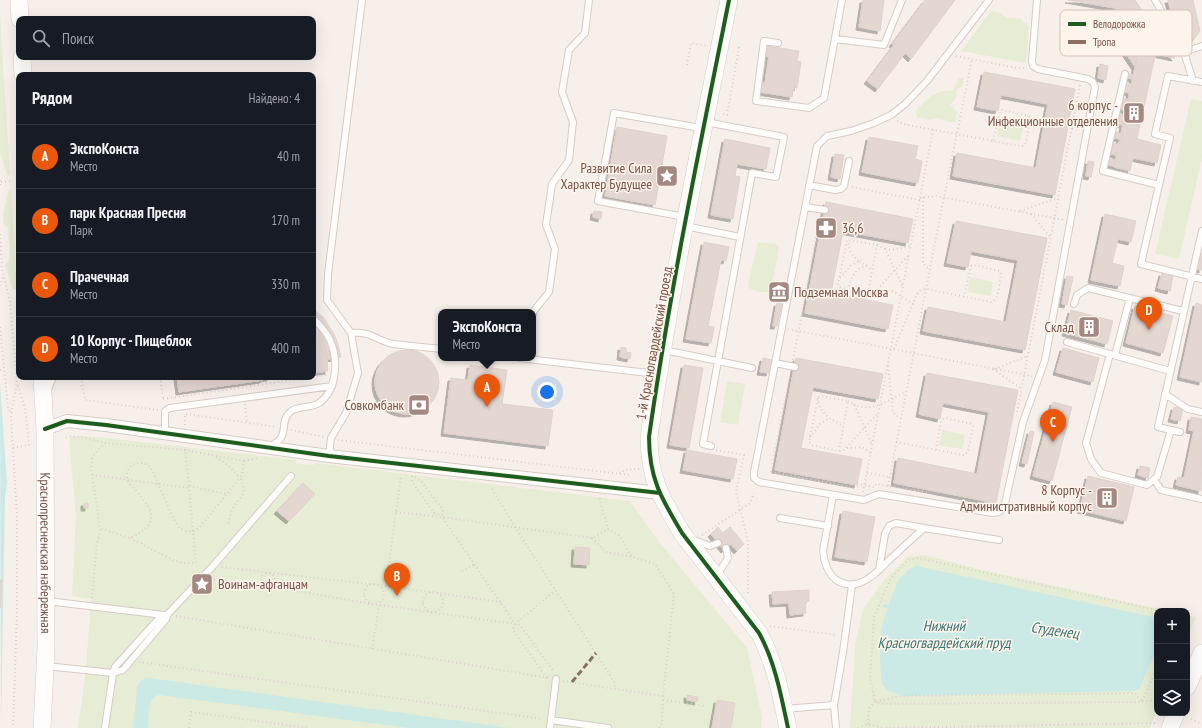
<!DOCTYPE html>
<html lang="ru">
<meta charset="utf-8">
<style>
:root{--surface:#171b24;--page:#20242c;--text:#f1f3f6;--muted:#9ea1a6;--line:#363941;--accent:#ea580c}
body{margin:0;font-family:"PT Sans Narrow",sans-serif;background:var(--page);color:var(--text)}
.controls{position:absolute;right:12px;bottom:12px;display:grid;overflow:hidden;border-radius:8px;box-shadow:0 4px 16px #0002}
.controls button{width:36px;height:36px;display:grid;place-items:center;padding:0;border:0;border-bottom:1px solid var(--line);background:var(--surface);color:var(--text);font:20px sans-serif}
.you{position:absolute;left:547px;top:392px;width:14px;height:14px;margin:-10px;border:3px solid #fff;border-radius:50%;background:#1a73e8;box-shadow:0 0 0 6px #1a73e833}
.badge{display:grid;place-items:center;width:26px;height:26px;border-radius:50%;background:var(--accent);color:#fff;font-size:13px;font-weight:700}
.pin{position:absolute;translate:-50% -33px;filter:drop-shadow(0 1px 2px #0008)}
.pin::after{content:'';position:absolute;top:21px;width:14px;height:12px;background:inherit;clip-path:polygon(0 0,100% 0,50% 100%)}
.popup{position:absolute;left:438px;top:309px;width:98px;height:52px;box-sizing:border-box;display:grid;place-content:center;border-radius:8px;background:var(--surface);filter:drop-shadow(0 1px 3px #0005);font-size:13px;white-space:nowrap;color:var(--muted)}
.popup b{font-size:15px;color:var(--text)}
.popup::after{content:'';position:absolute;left:50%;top:100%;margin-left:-8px;border:8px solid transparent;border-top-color:var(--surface)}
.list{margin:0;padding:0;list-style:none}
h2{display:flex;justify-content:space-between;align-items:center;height:52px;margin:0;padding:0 16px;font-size:17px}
h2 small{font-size:13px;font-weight:400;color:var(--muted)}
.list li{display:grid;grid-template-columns:26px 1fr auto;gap:12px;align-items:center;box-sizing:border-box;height:64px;padding:0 16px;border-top:1px solid var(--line)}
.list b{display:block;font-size:15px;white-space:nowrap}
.list p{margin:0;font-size:13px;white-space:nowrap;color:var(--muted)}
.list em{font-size:13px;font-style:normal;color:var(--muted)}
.icon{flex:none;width:22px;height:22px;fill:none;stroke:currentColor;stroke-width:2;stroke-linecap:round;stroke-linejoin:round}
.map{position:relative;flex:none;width:1202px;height:728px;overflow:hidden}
.search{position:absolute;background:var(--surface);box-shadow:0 4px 16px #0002;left:16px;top:16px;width:300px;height:44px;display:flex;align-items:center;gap:10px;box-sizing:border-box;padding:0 14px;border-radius:8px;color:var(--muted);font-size:15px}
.panel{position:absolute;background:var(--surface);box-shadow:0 4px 16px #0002;left:16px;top:72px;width:300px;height:308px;border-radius:8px}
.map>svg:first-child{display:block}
</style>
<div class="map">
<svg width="1202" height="728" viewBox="0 0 1202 728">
<defs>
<filter id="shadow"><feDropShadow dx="-3" dy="3" stdDeviation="0" flood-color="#0004"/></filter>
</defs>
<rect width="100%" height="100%" fill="#f7f0ea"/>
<!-- green -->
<path fill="#e7edd4" d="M991,11L1000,13L1007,18H1015L1021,19L1029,26L1026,63L961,51Z
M0,13L10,175H7L0,153Z
M959,78H964L962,87L957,89L956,98L950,105L957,112L955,122H948L938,118L930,120L917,117L916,111L923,103L933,95L943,91H948L953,90Z
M1191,99L1202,101V158L1179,259L1155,254Z
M999,122L1023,126L1020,141L997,136Z
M9,190H11L17,289L13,290L5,265L10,259L8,228L3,224V214Z
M758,242L776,244L778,246L779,249L771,289L770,292C764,293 754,291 749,288L748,284Z
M970,277L993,282L991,296L968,292Z
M727,381L745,384L738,425L720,422Z
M942,430L965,435L962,449L939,445Z
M81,436L99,437L297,460L295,463L313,465L315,463L630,501L660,543L747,648L762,717L761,728H78L86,669L91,599L72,596L76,516L69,440L72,437Z
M925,555L974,568L1169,611H1157V710L1150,728H850L855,646L863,610L884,580L907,557Z
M1187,615L1196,617L1187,638Z"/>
<!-- water -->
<path fill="#cbeae6" d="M0,384L7,483L5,497L1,728Z
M916,566L1154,617L1157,618V648L1140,688L1135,691L903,696L894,693L887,690L882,684L880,663L881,628L890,601L898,581L908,570Z
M145,678H149L510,728H408L160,695C146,697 149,717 148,728H133L137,686L140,682Z"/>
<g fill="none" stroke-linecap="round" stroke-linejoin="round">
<!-- stream -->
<path stroke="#cbeae6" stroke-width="3" d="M884,606L891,607"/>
</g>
<!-- building -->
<path fill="#e4d6d1" stroke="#e0d2cc" filter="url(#shadow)" d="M863,0H884L880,31L859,27Z
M925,0H955L911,59L905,53L878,89L867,81L894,45L892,44Z
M1068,0H1135L1175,58L1156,54L1153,56L1138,53L1135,67L1105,23L1119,13L1115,8Z
M1168,0H1193L1200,31L1195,38L1186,40L1178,37Z
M767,46L799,51L797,61L801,62L797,88L794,87L792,97L760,92L761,82L765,83L769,57L765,56Z
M1138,53L1155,56L1137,139L1161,145L1157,163L1133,158L1130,171L1114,167Z
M1100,64L1108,66L1106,80L1098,78Z
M984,72L1075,89L1055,195L953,176L957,153L1036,168L1048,104L1001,95L998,111L977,107Z
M1128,74L1134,75L1133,79L1127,78Z
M1126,83L1132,84L1130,93L1124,92Z
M1123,98L1128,100L1126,111L1121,109Z
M1119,114L1125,115L1123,125L1117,124Z
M617,127L667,136L655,205L605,196Z
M1116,132L1121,134L1120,139L1114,138Z
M869,137L918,146L915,159L922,161L918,183L862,172Z
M725,139L770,148L766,169L737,164L735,176L740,177L733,219L711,215Z
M1113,143L1119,144L1116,155L1111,154Z
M835,154L844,155L840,179L831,177Z
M1110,159L1115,160L1114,166L1108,165Z
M1088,161L1094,162L1091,177L1086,176Z
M826,202L913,219L908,243L843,231L831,293L893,305L888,329L805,313Z
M594,211L602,212L601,219L593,217Z
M1105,214L1136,221L1131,242L1118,239L1112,263L1124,266L1120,286L1091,280Z
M956,221L1047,238L1025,350L923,331L928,307L1006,322L1018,260L971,251L968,267L947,263Z
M704,242L729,247L726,261L721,260L708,326L714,327L711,343L686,339Z
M1199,253L1202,254V270L1196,269Z
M1162,273L1173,276L1170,291L1158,288Z
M1067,276L1073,277L1067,305L1062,304Z
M778,287L782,288L780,296H776Z
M777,303L782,304L777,326H773Z
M1196,303L1202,305V382L1180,377Z
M1135,306L1173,316L1163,353L1126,343Z
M313,309L323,317L334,334L338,344L341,357L328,359L326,350L320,336L313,337Z
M1071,310L1113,321L1107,344L1065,333Z
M320,336L326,350L328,371L313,373V337Z
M621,347L626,348V352L631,353L630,359L620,357Z
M1063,348L1099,358L1093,382L1056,372Z
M375 382a32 32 0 1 1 64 0a32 32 0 1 1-64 0Z
M763,358L772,360L769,373L760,372Z
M796,358L883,374L878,399L813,387L801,448L862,459L857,485L775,470Z
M470,365L507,370L502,404L553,410L548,446L444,433L451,378L468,380Z
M684,365L703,368L689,448L670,445Z
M927,373L1018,390L996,503L894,483L898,458L977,474L989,412L943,403L940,419L919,414Z
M177,377H270V378L263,379V380L179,392Z
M1053,402L1072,407L1052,481L1033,476Z
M1174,407L1183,409L1180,421L1171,419Z
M1191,417L1202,419L1201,491L1176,485L1178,477L1184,478L1194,431L1189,430Z
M1030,431L1034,432L1027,464L1022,463Z
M687,450L737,459L733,479L683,470Z
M1140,466L1150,468L1148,478L1138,475Z
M1088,476L1134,487L1126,521L1080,510Z
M303,483L315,494L289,521L277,511Z
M84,503H88V508H84Z
M843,511L875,517L867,562L835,557Z
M718,527L723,533L730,527L744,544L737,551L731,544L724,550L711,534Z
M575,547L590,548L589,565L574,564Z
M0,580H2L0,608Z
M809,590V601L805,602L806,613L790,615L789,603L773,604L772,592Z
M687,695L698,697L697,702L687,700Z
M717,700L735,703L731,728H712Z"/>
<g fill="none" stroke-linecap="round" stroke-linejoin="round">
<!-- lane casing -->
<g stroke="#d6cbc7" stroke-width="8">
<path id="lane" d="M989,0L927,81L905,104L891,115L874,123L851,131L827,136L817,146L754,472V478L759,482L864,500L879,494L993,513L999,512L1004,508L1023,422L1045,360L1095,87L1093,82L1088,79L1038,69L1033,66L1032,61L1037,0
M1155,0L1184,52L1193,81
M835,39L884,45L902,0
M778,43L764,41L756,101L809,108L824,98L842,0
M1184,52L1202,46
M1125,74L1103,171L1159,185L1141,264L1202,279
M706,122L784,137L776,177L752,173L703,444L711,446
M809,185L835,190L841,189L844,186L849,161
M1159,185L1170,138L1155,134L1168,76L1202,82
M805,207L825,210
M685,217L598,201L614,113L701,128
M685,226L740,237
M1074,304L1077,295L1088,288L1183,311
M533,314V312L549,292L555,249L546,225L552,184L569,160L573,122L562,92L569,50L585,33L589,0
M351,333C372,331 375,340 393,344C409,346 425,347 441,349
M1067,342L1170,371
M664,350L752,368
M1110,354L1086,443L1091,459L1101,473L1147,485L1157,477L1171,430
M1115,355L1130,298
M519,358L657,374
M775,363L795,367
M48,389L53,377
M1165,394L1188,409L1202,412
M1180,432L1158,427L1202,231
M165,433V411L170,408L332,386
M269,446C292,438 278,422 290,412C298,405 310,409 319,403C338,390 338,359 330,340C326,332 320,325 313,318
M329,456L331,438L346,413L358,373L351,333L327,300L328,274L362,0
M1154,479L1161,490L1202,499
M833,495L823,551C824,562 827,572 835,579C843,585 853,586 862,582C872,578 880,569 888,561C900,550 912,539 924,528L999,540
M780,518L828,526
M694,540L710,546L718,543
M879,570L885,534L889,526L896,523L924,528
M717,575L728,558L726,548
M47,601L164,615
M46,666L113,673L115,667L160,617L167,615
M834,705L843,652L852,585
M784,709L834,705L836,728
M551,720L608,728
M105,728L113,673L123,670L166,619L167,615L213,566L291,476
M550,728L556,679"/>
</g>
<!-- street casing -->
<g stroke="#d6cbc7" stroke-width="14">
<path id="street" d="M45,429L67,421L106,425L329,456L660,493"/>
</g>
<!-- secondary casing -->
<g stroke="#d8ccc8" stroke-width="18">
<g id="secondary">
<path d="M19,0L20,19"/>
<path d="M729,0C700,145 670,290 649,437C649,478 661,498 682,533L759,633C775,662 781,695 788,728"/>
<path d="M22,57L23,75"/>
<path id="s1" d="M42,377L45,429L46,648L42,728"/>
<path d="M1187,687L1202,653"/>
<path d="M1170,728L1176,713"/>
</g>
</g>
<!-- path -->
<path stroke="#dacfcd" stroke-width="2" stroke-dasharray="1 3" stroke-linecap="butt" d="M956,56L1017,68H1027
M687,65L691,43L708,46
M723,114L727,115L739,48H736
M897,121L903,124L1020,146H1024L1026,143L1030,119L1029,116L1002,110L1000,111L993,141
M1072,128L1080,130
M661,170L677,173
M0,180V188
M1,182L13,181
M852,187L920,200
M923,197V263L926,267L930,269
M920,198L936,196L1064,220
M1020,211L1058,198
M1031,214L1051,238
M0,234L2,269L10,302L17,382L11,415L17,518V611L13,728
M877,245L885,249L903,287
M885,249L892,250L911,246
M860,261L872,270
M840,278L851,265L860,261C852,257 849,251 848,241
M0,286L3,275
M848,290C851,278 854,269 867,265
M876,292L893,291L913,304
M868,293L877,245L847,240L838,285L841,288L868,293H874L908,256
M0,327L8,407L11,414
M788,329L1032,376
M894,349L917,294L921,290L926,289L991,302C1000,300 999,282 1001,274L1000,271L973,265L971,266L964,297
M793,360L820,217
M888,366L893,412L896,416L901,417
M993,369L1022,389
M995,369L1028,356
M0,370H4
M81,377L85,400L158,410
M160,377L163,398
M818,398C819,414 831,419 843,426
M163,399L326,375
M848,401L854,404L872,445
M245,404L247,423
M854,404C869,414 893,399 906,391
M1017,412L1080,85
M186,414L277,427
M185,425V414
M291,430L324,437
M810,437L820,424L829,418
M66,438C75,433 96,441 106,443
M338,440L630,475
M896,442L963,455H965L968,451L973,427L972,424L945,418L941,421L936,450
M13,448L29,445L25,408L17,383
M847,448L862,447L871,453
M185,449L189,485
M716,450L744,455L736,491L748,542V596
M839,451L848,401L821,396L818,397L809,442L811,445L839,451L844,450L878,413
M216,457C226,463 233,469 240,478
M244,461L258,458
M771,472L854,488L862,485L875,487L876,484L930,493
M771,472L790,374
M619,473L628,469H640
M867,473L889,477
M92,475C90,458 93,453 106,443L185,450L244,461L242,475L240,478
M412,476V482L434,513L440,515
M415,477L422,482L443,510L442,517L515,624L513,630L547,678
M189,485V488C157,484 125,479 92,475L100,528L130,538C157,526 156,513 138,493C135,488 128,484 127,478C125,464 141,458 150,467C154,472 156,479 158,484C163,494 173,520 179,527C185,533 193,532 199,528L240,478C250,495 238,497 232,510C230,515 229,521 228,526
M189,486L227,494
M888,486L941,212L972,59
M492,489L515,527L615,683L614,689
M863,492L933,130
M600,498C601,509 606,518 608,529
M396,512L442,517L592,538L608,529L620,536L632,557L655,564L674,594L663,696L662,723L659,728
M702,535L750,503L754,493
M130,538L173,560L183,563H196L189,488
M592,538L606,552L632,557
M222,567L386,586L501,602
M462,571L475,564
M261 580a7 7 0 1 1 14 0a7 7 0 1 1-14 0Z
M210,579L267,586L372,604L515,624L520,625L554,672
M364 594a10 10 0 1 1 20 0a10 10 0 1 1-20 0Z
M386,586L401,475
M423 602a10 10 0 1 1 20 0a10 10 0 1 1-20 0Z
M92,598L97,543L101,528
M176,616L549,678
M515,624L556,590
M770,626L837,635
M372,649L379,605
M139,662L543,719
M1157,667L1142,702L1135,693L901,696L875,702L870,678L874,617L891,578L908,560L918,558L1160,611
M563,681L663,696
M663,700L705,706
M1191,719L1202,724
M868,724L869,708L875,702L885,704L1142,702L1157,700
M189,728L191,712L309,728
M858,728L868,724L883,728
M886,728L1158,723"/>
<!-- lane -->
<use href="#lane" stroke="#fefdfc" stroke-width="6"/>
<!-- street -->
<use href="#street" stroke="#fefdfc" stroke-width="12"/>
<!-- secondary -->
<use href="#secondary" stroke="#fefdfc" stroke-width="17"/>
<!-- quiet -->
<path stroke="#8d6e63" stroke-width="3" stroke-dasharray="6 3" stroke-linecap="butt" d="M572,682L596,653"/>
<!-- cycleway casing -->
<g stroke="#fff4eb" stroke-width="6">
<path id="cycleway" d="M729,0C700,145 670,290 649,437C649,478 661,498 682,533L759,633C775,662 781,695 788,728
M45,429L67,421L106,425L329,456L660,493"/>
</g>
<!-- cycleway -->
<use href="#cycleway" stroke="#1b5e20" stroke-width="4"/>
</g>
<!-- icons -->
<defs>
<g id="building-square" transform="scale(1.15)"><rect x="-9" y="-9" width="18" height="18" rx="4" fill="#a38981" stroke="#fff4eb"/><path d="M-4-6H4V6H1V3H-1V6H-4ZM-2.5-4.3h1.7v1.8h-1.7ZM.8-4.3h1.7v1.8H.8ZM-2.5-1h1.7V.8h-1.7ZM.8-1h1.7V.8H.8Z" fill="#fff"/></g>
<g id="sight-square" transform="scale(1.15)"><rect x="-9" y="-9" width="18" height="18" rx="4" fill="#a38981" stroke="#fff4eb"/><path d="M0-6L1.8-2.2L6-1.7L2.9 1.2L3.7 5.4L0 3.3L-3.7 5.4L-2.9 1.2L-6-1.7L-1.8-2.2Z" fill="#fff"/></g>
<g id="pharmacy-square" transform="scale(1.15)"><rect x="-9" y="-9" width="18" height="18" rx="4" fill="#a38981" stroke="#fff4eb"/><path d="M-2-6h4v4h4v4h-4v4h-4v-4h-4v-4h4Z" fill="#fff"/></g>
<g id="museum-square" transform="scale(1.15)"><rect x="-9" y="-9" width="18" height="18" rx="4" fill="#a38981" stroke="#fff4eb"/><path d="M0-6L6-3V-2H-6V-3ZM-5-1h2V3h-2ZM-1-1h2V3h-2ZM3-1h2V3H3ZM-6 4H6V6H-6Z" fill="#fff"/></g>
<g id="bank-square" transform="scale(1.15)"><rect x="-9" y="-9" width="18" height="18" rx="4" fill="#a38981" stroke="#fff4eb"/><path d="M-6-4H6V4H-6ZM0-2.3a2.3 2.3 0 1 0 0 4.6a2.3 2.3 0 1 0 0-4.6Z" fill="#fff"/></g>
</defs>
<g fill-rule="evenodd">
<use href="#building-square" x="1134" y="113"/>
<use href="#sight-square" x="667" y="176"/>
<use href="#pharmacy-square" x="826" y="228"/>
<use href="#museum-square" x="779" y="292"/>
<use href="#building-square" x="1089" y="327"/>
<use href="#bank-square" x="419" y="405"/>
<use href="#building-square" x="1107" y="498"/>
<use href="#sight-square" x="202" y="584"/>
</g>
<g text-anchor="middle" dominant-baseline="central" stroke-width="3" stroke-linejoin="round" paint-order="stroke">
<!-- poi labels -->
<g font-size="14" fill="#765149" stroke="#fff4eb" text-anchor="end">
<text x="1118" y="105">6 корпус -<tspan x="1118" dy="16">Инфекционные отделения</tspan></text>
<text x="652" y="168">Развитие Сила<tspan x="652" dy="16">Характер Будущее</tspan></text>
<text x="842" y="228" text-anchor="start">36,6</text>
<text x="794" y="292" text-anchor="start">Подземная Москва</text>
<text x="1074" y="327">Склад</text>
<text x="404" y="405">Совкомбанк</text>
<text x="1092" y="490">8 Корпус -<tspan x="1092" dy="16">Административный корпус</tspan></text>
<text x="218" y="584" text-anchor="start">Воинам-афганцам</text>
</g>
<!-- street labels -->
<g font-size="14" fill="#765149" stroke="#fff4eb">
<text transform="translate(654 343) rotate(-80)">1-й Красногвардейский проезд</text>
<text stroke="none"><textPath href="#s1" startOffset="176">Краснопресненская набережная</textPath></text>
</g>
<!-- water labels -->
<g font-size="15" font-style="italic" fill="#397574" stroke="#fff4eb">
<text x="944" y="625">Нижний<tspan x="944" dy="17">Красногвардейский пруд</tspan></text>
<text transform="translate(1055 630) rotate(8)">Студенец</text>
</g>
</g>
<!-- legend -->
<rect x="1060" y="10" width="132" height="46" rx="6" fill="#fff4eb" stroke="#d6c3ba" stroke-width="1"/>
<rect x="1068" y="22" width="18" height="4" fill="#1b5e20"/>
<rect x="1068" y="40" width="18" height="4" fill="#8d6e63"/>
<g font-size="11" fill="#765149">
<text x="1093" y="28">Велодорожка</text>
<text x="1093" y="46">Тропа</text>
</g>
</svg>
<div class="controls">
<button>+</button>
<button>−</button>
<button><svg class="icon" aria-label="layers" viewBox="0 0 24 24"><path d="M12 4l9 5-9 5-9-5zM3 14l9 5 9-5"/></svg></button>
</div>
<div class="you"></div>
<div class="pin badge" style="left:487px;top:407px">A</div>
<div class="popup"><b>ЭкспоКонста</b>Место</div>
<div class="pin badge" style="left:397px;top:596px">B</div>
<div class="pin badge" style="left:1053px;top:442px">C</div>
<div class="pin badge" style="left:1149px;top:330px">D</div>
<div class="search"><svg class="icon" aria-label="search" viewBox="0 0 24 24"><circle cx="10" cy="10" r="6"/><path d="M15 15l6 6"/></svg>Поиск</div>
<section class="panel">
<h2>Рядом<small>Найдено: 4</small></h2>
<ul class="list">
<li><span class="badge">A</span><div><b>ЭкспоКонста</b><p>Место</p></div><em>40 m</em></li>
<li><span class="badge">B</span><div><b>парк Красная Пресня</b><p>Парк</p></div><em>170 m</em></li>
<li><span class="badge">C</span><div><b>Прачечная</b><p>Место</p></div><em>330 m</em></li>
<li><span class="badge">D</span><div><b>10 Корпус - Пищеблок</b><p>Место</p></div><em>400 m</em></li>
</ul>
</section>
</div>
